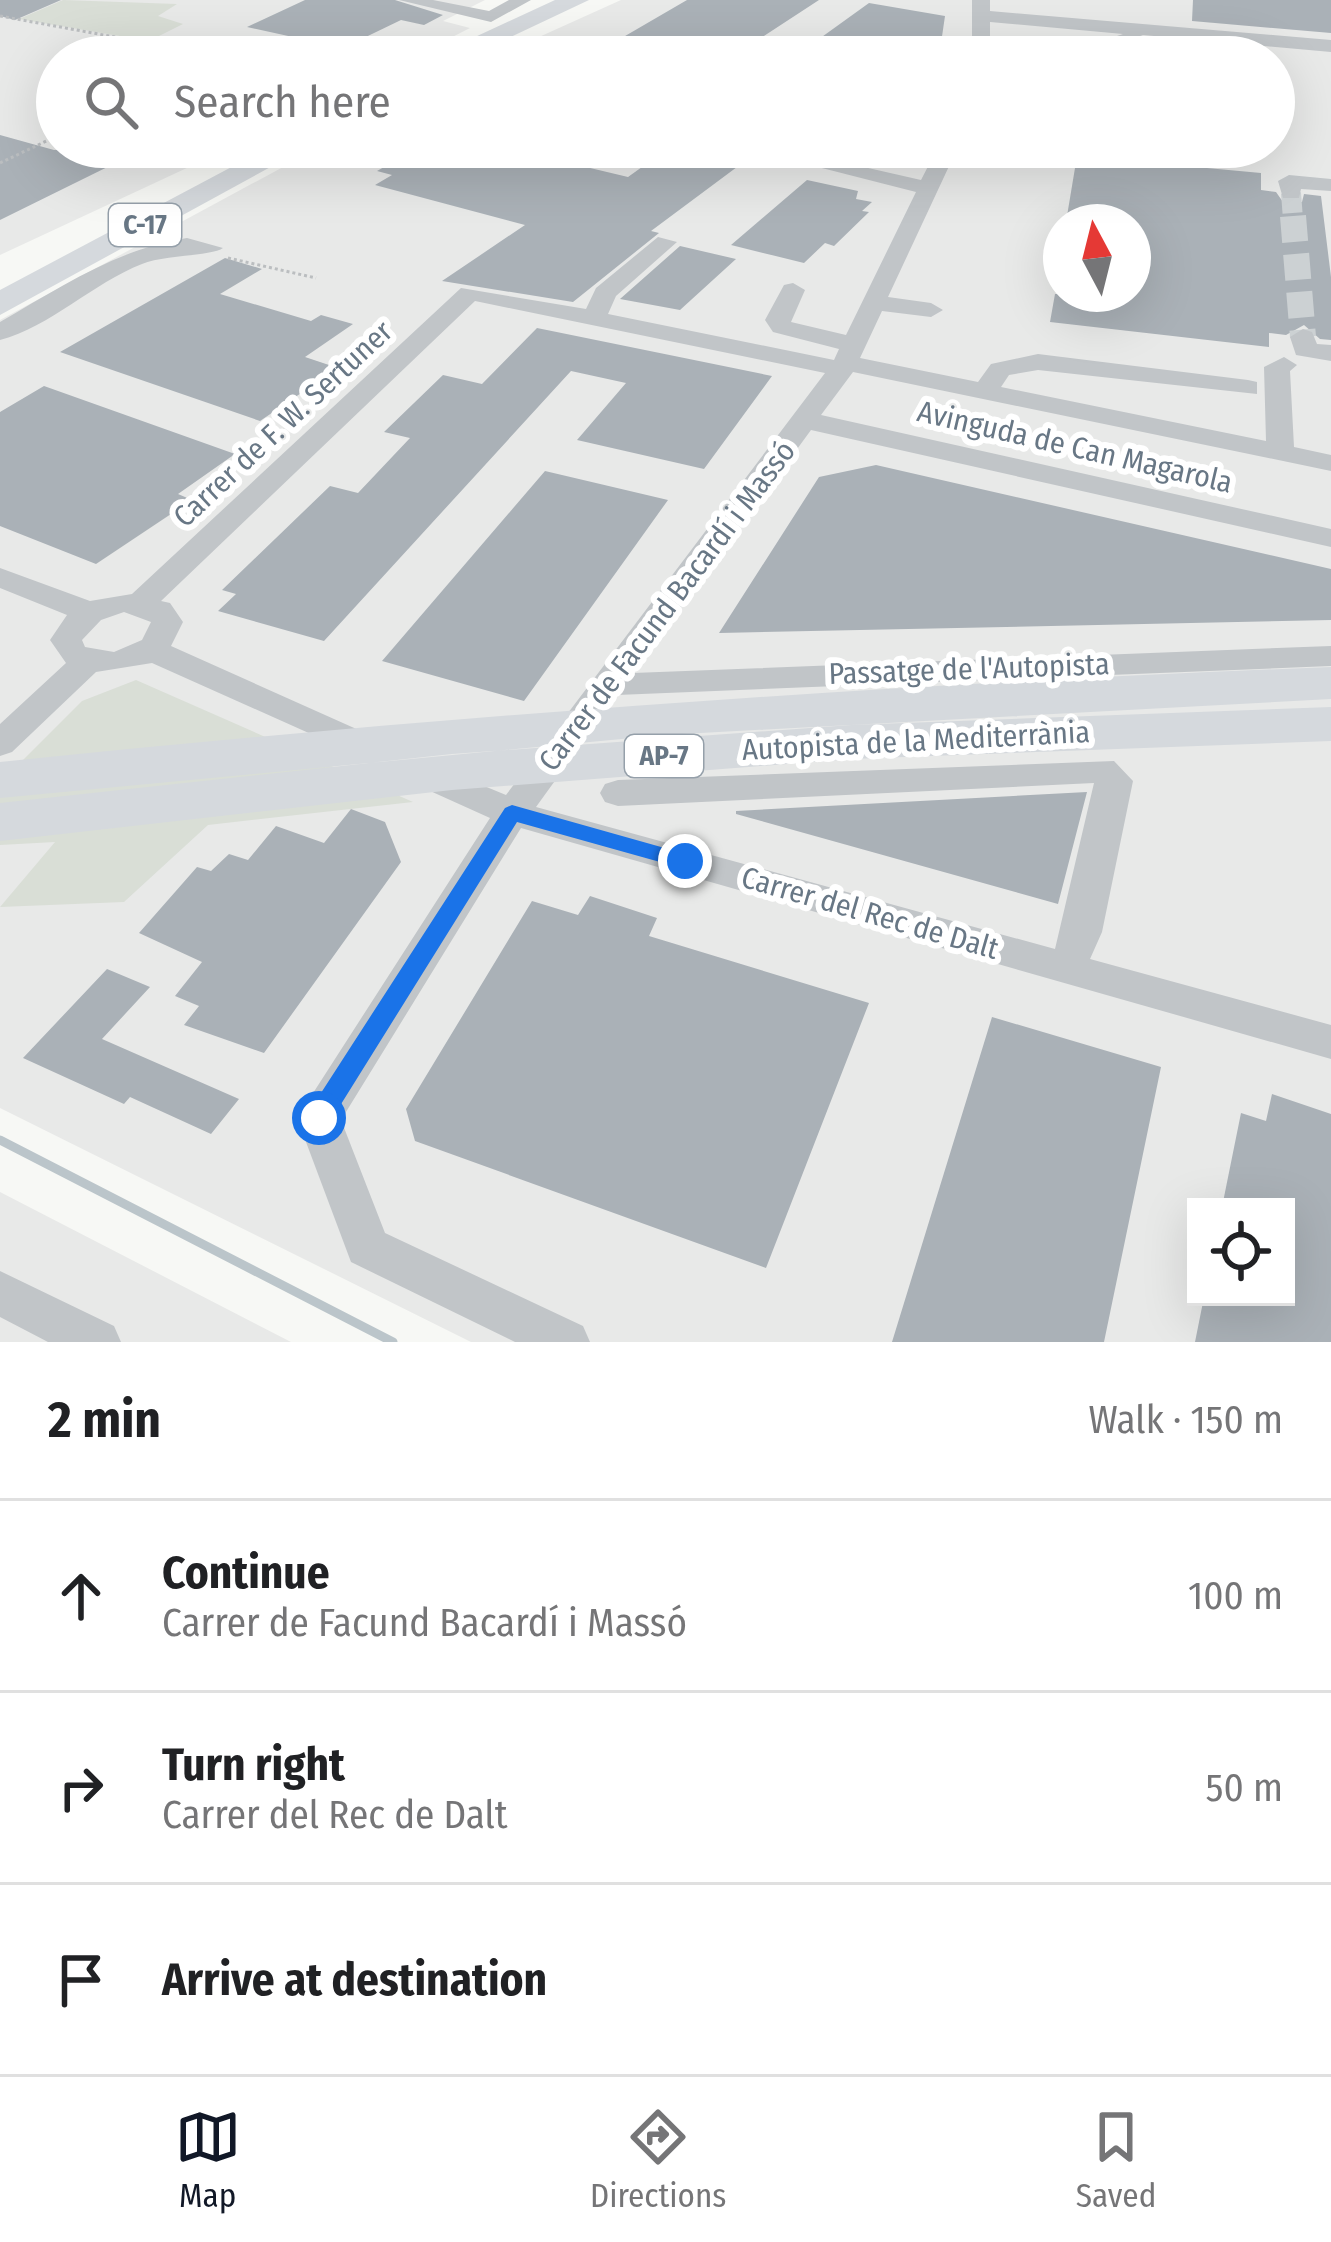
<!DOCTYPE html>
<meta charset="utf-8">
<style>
:root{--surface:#fff;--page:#f2f2f2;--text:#202124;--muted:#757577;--line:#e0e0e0;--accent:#111827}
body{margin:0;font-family:"Fira Sans Condensed",sans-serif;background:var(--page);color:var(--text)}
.controls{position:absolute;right:36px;bottom:36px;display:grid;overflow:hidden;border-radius:0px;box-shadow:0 12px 48px #0002}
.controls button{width:108px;height:108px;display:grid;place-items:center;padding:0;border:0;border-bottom:3px solid var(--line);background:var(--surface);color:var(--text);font:60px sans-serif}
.compass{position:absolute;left:1043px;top:204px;width:108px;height:108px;border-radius:50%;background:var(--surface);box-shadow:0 12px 48px #0002;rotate:353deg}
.stop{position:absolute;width:36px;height:36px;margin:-27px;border:9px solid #1a73e8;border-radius:50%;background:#fff}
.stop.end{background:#1a73e8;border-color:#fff;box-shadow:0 3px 12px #0008}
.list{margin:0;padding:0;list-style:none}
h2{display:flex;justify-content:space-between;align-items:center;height:156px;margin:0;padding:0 48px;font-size:51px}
h2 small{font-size:39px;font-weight:400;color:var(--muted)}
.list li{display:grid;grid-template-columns:78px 1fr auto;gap:36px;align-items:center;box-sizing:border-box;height:192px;padding:0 48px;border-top:3px solid var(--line)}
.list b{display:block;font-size:45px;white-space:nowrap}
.list p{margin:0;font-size:39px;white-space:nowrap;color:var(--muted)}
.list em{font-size:39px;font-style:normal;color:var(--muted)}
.icon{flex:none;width:66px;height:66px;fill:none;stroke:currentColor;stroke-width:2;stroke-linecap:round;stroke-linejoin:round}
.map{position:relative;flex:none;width:1331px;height:1342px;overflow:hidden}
.search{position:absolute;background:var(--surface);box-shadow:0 12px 48px #0002;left:36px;right:36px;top:36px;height:132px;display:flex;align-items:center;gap:30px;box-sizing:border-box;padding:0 42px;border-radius:66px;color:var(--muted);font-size:45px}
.sheet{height:732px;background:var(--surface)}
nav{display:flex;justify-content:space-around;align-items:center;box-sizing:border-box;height:168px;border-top:3px solid var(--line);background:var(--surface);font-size:33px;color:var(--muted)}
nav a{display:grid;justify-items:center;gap:6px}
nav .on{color:var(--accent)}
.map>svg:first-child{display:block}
</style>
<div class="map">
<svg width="1331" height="1342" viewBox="0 0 1331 1342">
<rect width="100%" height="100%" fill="#f7f8f5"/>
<!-- built -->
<path fill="#e8e9e8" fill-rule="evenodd" d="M0,0H485L443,21L470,28L413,57H57V147H232L0,255Z
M621,0H1331V1342H471L0,1108V320L320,147H1274V57H495ZM1061,222H1133V294H1061ZM1196,1207H1286V1297H1196Z
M0,1192L291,1342H0Z"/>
<!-- green -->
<path fill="#d9ded6" d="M63,0L177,4L158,16L183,24L149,41L19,19Z
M136,680L413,802L208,825L124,902L0,907L55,842L0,845V783L82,701Z"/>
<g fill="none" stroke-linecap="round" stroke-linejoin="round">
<!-- stream -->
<path stroke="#bbc5ca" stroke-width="9" d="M0,1140L393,1342"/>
</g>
<!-- building -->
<path fill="#aab1b7" d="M0,0H61L15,20L0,16Z
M305,0H395L443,15L424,25L401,20L343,48L247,27Z
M687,0H819L732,57H589Z
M1193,0H1331V33L1192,21Z
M869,3L945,16L939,57H794Z
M0,135L54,150L148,147L0,220Z
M419,147H587L565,162L628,177L670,147L741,164L651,231L659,233L573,302L442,281L525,225L375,185L392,175L377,171Z
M1077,156L1261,173V190L1276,192L1283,202H1302L1304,194L1321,196L1331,277V340L1320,339L1304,325L1286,335L1269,333V347L1050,322L1055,294H1133V222H1066Z
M807,180L858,191L856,199L872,202L862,211L869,212L834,246L825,243L804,263L731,245Z
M680,246L736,259L680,310L620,299Z
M225,258L262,269L220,294L311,321L321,315L353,324L305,357L338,368L260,421L60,352Z
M537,328L772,376L704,469L577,440L626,383L571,371L324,641L218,611L236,594L222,590L330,486L358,493L410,438L384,432L443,375L482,384Z
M44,386L235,454L178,494L192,500L96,564L0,526V412Z
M876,465L1331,569V620L719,633L819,477Z
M545,471L668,500L524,701L382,661Z
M1087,792L1058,904L736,814V811Z
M351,809L385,822L401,862L264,1053L184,1025L199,1006L175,996L202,962L139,933L197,867L211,871L229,854L248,860L276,826L324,843Z
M590,896L657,918L649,936L869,1003L766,1268L415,1141L406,1109L532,901L578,915Z
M107,969L150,987L102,1039L239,1099L211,1134L130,1097L124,1104L23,1058Z
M992,1017L1161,1067L1104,1342H892Z
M1272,1094L1331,1114V1342H1195L1204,1297H1286V1207H1222L1241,1113L1266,1121Z"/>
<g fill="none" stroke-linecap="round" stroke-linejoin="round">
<!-- minor-tunnel-far1 -->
<path stroke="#ccd1d3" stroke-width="20" stroke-dasharray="20 10" stroke-linecap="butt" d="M1291,193L1293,219"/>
<!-- minor-tunnel -->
<path stroke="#ccd1d3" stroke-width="26" stroke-dasharray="26 12" stroke-linecap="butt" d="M1293,216L1303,337"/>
<!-- path -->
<path stroke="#bbbec0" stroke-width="3" stroke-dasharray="3 3" stroke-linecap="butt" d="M0,16L224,57
M0,163L57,136
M228,258L316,278"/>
<!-- minor -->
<path fill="#c1c5c8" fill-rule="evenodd" d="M399,0H433L489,11L509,0H531L491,22Z
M972,0H990V11L1331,40V52L1143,35L1082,57H1053L1123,34L990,22V57H972Z
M739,147H776L921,180L938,147H958L888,297L931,303L943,310L931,317L882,311L860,358L978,382L991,364L1038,354L1248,380L1257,382V394L1038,370L1009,375L1001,387L1266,441L1264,367L1284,357L1297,365L1290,371L1294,447L1331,455V471L853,372L821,415L1331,529V547L811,430L633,673L1331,646V666L617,695L536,807L1055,949L1094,783L618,806L605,802L600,793L605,784L618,780L1114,761L1133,781L1102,932L1090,959L1331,1025V1059L521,828L341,1120L385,1233L583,1326L590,1342H515L351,1262L297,1118L490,818L408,781L403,772L408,763L421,760L506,795L825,373L475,301L161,601L170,603L183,622L171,646L381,740L386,748L381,756L369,760L152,663L96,672L12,752L0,756V724L66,663L50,640L67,615L0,588V568L90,601L132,594L461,288L586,309L596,288L658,237L677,242L616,296L608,314L834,360L839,349L773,332L765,320L784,285L793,283L805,290L791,322L846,335L916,192ZM124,612L151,622L142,640L114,652L85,647L82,640L101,620Z
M1289,175L1331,179V191L1301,189L1299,198H1283L1278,181Z
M187,238L223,248C213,256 163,255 142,264C93,283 50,327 0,340V322C61,287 117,249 187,238Z
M1303,329L1312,332L1317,344L1331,345V361L1296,355L1290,337Z
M0,1271L114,1326L121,1342H48L0,1317Z"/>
<!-- highway -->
<path fill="#d5d9dd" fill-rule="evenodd" d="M555,0H589L468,57H432Z
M269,147H307L0,315V290Z
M1331,667V699L664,735L0,798V762C443,716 886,684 1331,667Z
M1331,707V741L851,759L452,790L0,841V803L452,754L851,725Z"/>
</g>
<!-- route -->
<path fill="#1a73e8" d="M512,805L693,856L696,861L685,869L517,822L328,1125H310V1110L505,808Z"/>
<g text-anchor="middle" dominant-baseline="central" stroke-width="12" stroke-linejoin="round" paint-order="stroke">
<!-- shield labels -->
<g fill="#fff" stroke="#95a0aa" stroke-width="3">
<rect x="109" y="204" width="72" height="42" rx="9"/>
<rect x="625" y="735" width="78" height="42" rx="9"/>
</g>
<g font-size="27" font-weight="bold" fill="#687785">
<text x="145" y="225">C-17</text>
<text x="664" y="756">AP-7</text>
</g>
<!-- street labels -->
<g font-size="30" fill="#687785" stroke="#fff">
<text transform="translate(283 424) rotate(-43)">Carrer de F. W. Sertuner</text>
<text transform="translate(1075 447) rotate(13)">Avinguda de Can Magarola</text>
<text transform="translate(667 606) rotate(-53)">Carrer de Facund Bacardí i Massó</text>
<text transform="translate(969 669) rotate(-2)">Passatge de l'Autopista</text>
<text transform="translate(916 741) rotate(-3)">Autopista de la Mediterrània</text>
<text transform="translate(870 913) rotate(16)">Carrer del Rec de Dalt</text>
</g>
</g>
</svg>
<div class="controls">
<button><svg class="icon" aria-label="locate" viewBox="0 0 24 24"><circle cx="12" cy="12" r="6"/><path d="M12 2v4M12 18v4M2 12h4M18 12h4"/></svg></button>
</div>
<svg class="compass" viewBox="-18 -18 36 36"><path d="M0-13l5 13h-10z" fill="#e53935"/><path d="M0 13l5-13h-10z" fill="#757577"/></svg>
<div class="stop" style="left:319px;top:1118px"></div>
<div class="stop end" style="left:685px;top:861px"></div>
<div class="search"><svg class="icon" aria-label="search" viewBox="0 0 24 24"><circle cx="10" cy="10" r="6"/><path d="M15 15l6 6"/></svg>Search here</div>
</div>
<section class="sheet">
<h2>2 min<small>Walk · 150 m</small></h2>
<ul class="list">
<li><svg class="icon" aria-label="ahead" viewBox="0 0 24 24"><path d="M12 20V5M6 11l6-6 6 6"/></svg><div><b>Continue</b><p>Carrer de Facund Bacardí i Massó</p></div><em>100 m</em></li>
<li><svg class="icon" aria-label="right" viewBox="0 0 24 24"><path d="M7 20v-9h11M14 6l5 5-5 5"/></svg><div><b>Turn right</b><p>Carrer del Rec de Dalt</p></div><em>50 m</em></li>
<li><svg class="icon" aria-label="arrive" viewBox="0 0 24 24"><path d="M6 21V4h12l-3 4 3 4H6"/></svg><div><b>Arrive at destination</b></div></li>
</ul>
</section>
<nav>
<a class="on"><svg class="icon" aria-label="map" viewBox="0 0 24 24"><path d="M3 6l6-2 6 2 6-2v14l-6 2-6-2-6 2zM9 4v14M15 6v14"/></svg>Map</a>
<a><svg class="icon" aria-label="directions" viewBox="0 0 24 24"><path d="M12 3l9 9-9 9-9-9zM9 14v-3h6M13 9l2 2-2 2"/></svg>Directions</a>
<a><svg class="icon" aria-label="saved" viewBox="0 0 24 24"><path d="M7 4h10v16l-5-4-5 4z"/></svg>Saved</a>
</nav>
